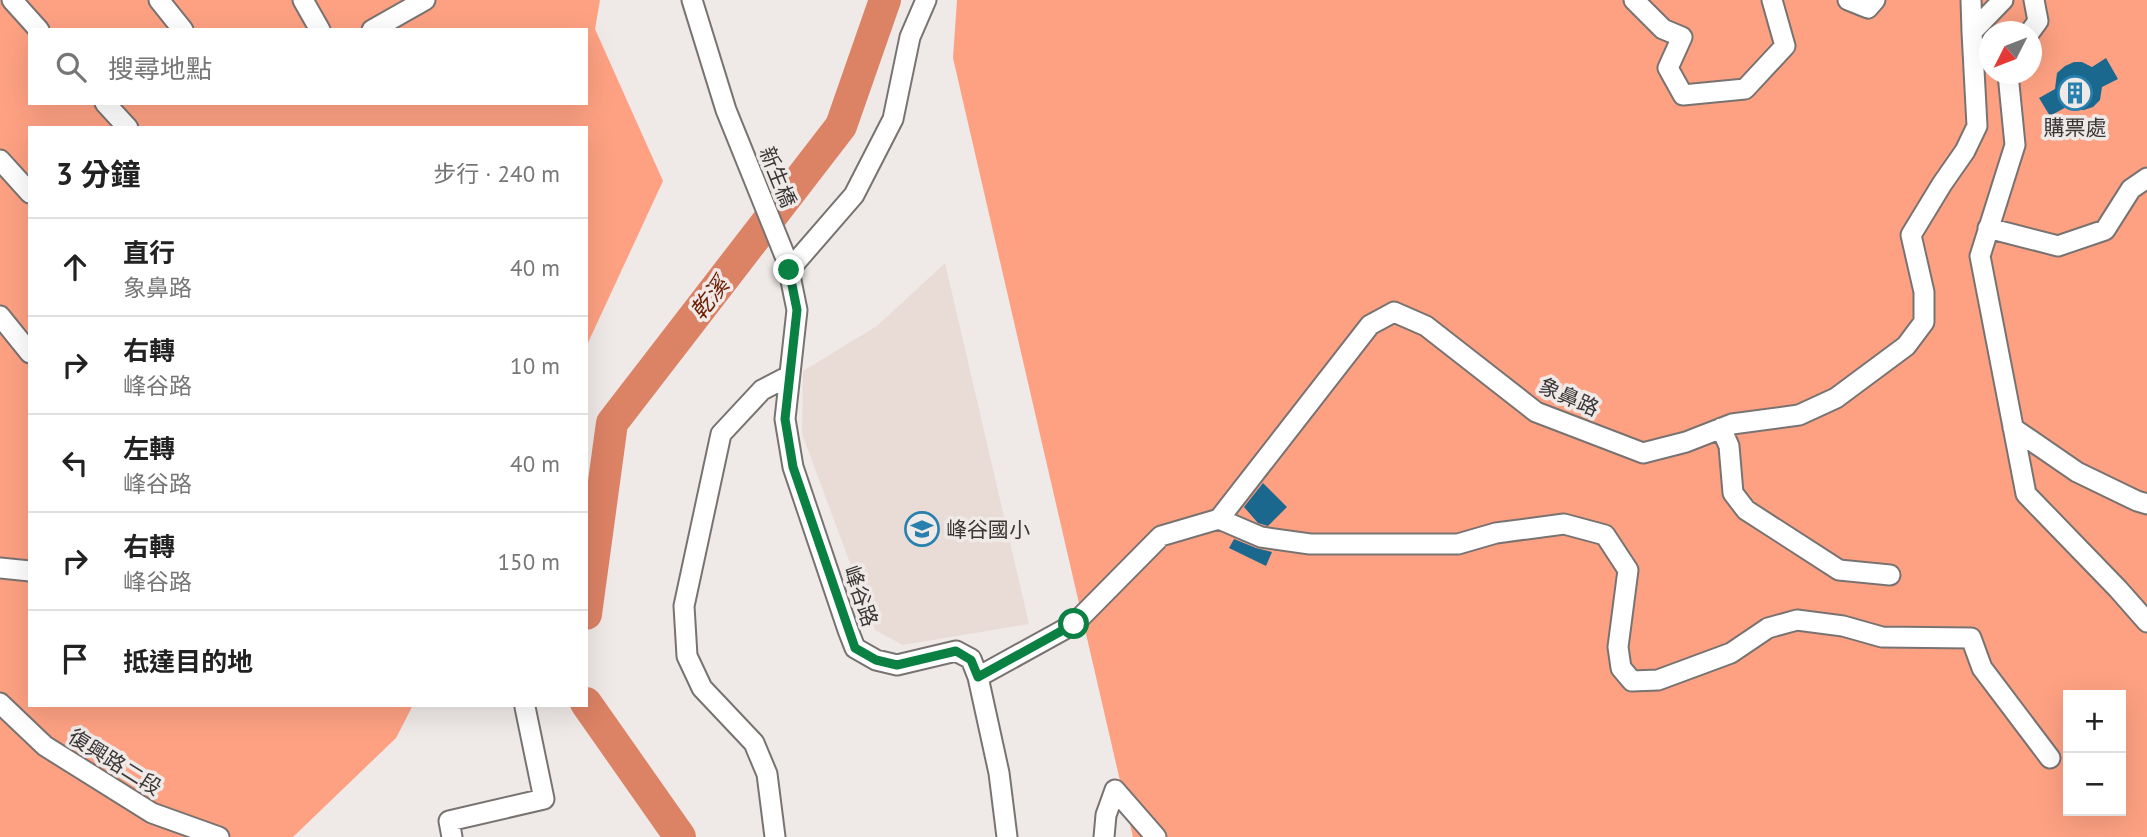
<!DOCTYPE html>
<html lang="zh-TW">
<meta charset="utf-8">
<style>
:root{--surface:#fff;--page:#f2f2f2;--text:#222;--muted:#767676;--line:#e0e0e0}
body{margin:0;font-family:"PT Sans","Noto Sans TC",sans-serif;background:var(--page);color:var(--text)}
.controls{position:absolute;right:21px;bottom:21px;display:grid;overflow:hidden;border-radius:0px;box-shadow:0 7px 28px #0002}
.controls button{width:63px;height:63px;display:grid;place-items:center;padding:0;border:0;border-bottom:2px solid var(--line);background:var(--surface);color:var(--text);font:35px sans-serif}
.compass{position:absolute;left:1979px;top:21px;width:63px;height:63px;border-radius:50%;background:var(--surface);box-shadow:0 7px 28px #0002;rotate:228deg}
.stop{position:absolute;width:21px;height:21px;margin:-16px;border:5px solid #0b8043;border-radius:50%;background:#fff}
.stop.end{background:#0b8043;border-color:#fff;box-shadow:0 2px 7px #0008}
.list{margin:0;padding:0;list-style:none}
h2{display:flex;justify-content:space-between;align-items:center;height:91px;margin:0;padding:0 28px;font-size:30px}
h2 small{font-size:23px;font-weight:400;color:var(--muted)}
.list li{display:grid;grid-template-columns:46px 1fr auto;gap:21px;align-items:center;box-sizing:border-box;height:98px;padding:0 28px;border-top:2px solid var(--line)}
.list b{display:block;font-size:26px;white-space:nowrap}
.list p{margin:0;font-size:23px;white-space:nowrap;color:var(--muted)}
.list em{font-size:23px;font-style:normal;color:var(--muted)}
.icon{flex:none;width:38px;height:38px;fill:none;stroke:currentColor;stroke-width:2;stroke-linecap:round;stroke-linejoin:round}
.map{position:relative;flex:none;width:2147px;height:837px;overflow:hidden}
.search{position:absolute;background:var(--surface);box-shadow:0 7px 28px #0002;left:28px;top:28px;width:560px;height:77px;display:flex;align-items:center;gap:18px;box-sizing:border-box;padding:0 24px;border-radius:0px;color:var(--muted);font-size:26px}
.panel{position:absolute;background:var(--surface);box-shadow:0 7px 28px #0002;left:28px;top:126px;width:560px;height:581px;border-radius:0px}
.map>svg:first-child{display:block}
</style>
<div class="map">
<svg width="2147" height="837" viewBox="0 0 2147 837">
<rect width="100%" height="100%" fill="#efe9e7"/>
<!-- built -->
<path fill="#e9dcd7" d="M945,263L1029,624L903,645L875,630L802,434L803,371L877,326Z"/>
<!-- forest -->
<path fill="#fea183" fill-rule="evenodd" d="M0,0H600L595,29L663,181L586,347V128H30V705H413L396,738L293,837H0ZM30,30H586V103H30Z
M957,0H2147V837H1133L953,58ZM1990,32H2032V74H1990ZM2068,695H2121V811H2068Z"/>
<g fill="none" stroke-linecap="round" stroke-linejoin="round">
<!-- river -->
<path stroke="#dc8265" stroke-width="32" d="M586,614L612,423L841,126L885,0
M586,703L680,837"/>
</g>
<!-- building -->
<path fill="#1b688f" d="M2106,58L2118,79L2102,87L2100,100L2093,107L2084,110H2075L2068,106L2050,116L2039,98L2055,89L2057,73L2065,66L2074,62H2082L2092,67Z
M1263,483L1287,507L1268,526L1258,523L1244,507Z
M1234,539L1256,548L1272,552L1266,566L1229,548Z"/>
<g fill="none" stroke-linecap="round" stroke-linejoin="round">
<!-- minor casing -->
<g stroke="#787371" stroke-width="23">
<path id="minor" d="M12,0L39,30
M159,0L183,30
M303,0L320,30
M692,0L726,110L787,261L797,310L785,419L793,467L848,630L855,648L876,660L897,665L956,651L971,659L978,677L999,773L1007,837
M1634,0L1663,29L1682,37L1668,68L1683,95L1745,89L1785,46L1772,0
M1848,0L1868,8L1875,0
M1971,0L1972,32
M372,30L425,0
M2030,32L2038,21L2034,0
M2008,74L2015,145L1980,256L2026,494L2118,589L2147,622
M105,103L128,128
M0,160L30,193
M1988,228L2058,246L2105,230L2131,189L2147,178
M789,270L854,195L893,119L910,37L926,0
M0,316L30,353
M1721,428L1729,446L1733,493L1746,510L1839,570L1890,575
M2013,428L2077,472L2137,501L2147,504
M1219,519L1261,537L1310,544H1458L1496,533L1564,524L1605,535L1628,570L1618,647L1621,668L1632,681L1658,680L1731,653L1768,628L1797,620L1843,626L1882,637L1971,638L1982,668L2050,758
M0,568L30,571
M978,677L1074,624L1161,536L1219,519L1370,325L1394,312L1426,326L1536,412L1643,453L1686,442L1732,424L1799,415L1836,398L1906,346L1924,322V292L1911,235L1942,184L1965,151L1977,126L1972,32L2003,0
M0,703L45,746L152,813L219,837
M452,837L449,821L544,799L525,707
M775,837L767,774L754,743L702,688L687,656L684,606L721,434L762,390L789,376
M1104,837L1106,815L1115,790L1156,837"/>
</g>
<!-- minor -->
<use href="#minor" stroke="#fff" stroke-width="19"/>
</g>
<g fill="none" stroke-linecap="round" stroke-linejoin="round">
<!-- route -->
<path stroke="#0b8043" stroke-width="9" d="M789,270L797,310L785,419L793,467L855,648L876,660L897,665L956,651L971,660L978,677L1074,624"/>
</g>
<!-- icons -->
<defs>
<g id="building-ring" transform="scale(1.75)"><circle r="9.5" fill="#efe9e7" stroke="#2780ae" stroke-width="1.5"/><path d="M-4-6H4V6H1V3H-1V6H-4ZM-2.5-4.3h1.7v1.8h-1.7ZM.8-4.3h1.7v1.8H.8ZM-2.5-1h1.7V.8h-1.7ZM.8-1h1.7V.8H.8Z" fill="#2780ae"/></g>
<g id="school-ring" transform="scale(1.75)"><circle r="9.5" fill="#efe9e7" stroke="#2780ae" stroke-width="1.5"/><path d="M0-5L7-2L0 1L-7-2ZM-4 1L0 2.5L4 1V4Q0 6-4 4Z" fill="#2780ae"/></g>
</defs>
<g fill-rule="evenodd">
<use href="#building-ring" x="2075" y="93"/>
<use href="#school-ring" x="922" y="529"/>
</g>
<g text-anchor="middle" dominant-baseline="central" stroke-width="7" stroke-linejoin="round" paint-order="stroke">
<!-- poi labels -->
<g font-size="21" fill="#3a3737" stroke="#efe9e7">
<text x="2075" y="127">購票處</text>
<text x="946" y="529" text-anchor="start">峰谷國小</text>
</g>
<!-- street labels -->
<g font-size="21" fill="#3a3737" stroke="#efe9e7">
<text transform="translate(778 177) rotate(68)">新生橋</text>
<text transform="translate(1569 397) rotate(24)">象鼻路</text>
<text transform="translate(861 596) rotate(71)">峰谷路</text>
<text transform="translate(115 762) rotate(32)">復興路二段</text>
</g>
<!-- water labels -->
<g font-size="23" font-style="italic" fill="#6d1d00" stroke="#efe9e7">
<text transform="translate(709 298) rotate(-52)">乾溪</text>
</g>
</g>
</svg>
<div class="controls">
<button>+</button>
<button>−</button>
</div>
<svg class="compass" viewBox="-18 -18 36 36"><path d="M0-13l5 13h-10z" fill="#e53935"/><path d="M0 13l5-13h-10z" fill="#767676"/></svg>
<div class="stop" style="left:1074px;top:624px"></div>
<div class="stop end" style="left:789px;top:270px"></div>
<div class="search"><svg class="icon" aria-label="search" viewBox="0 0 24 24"><circle cx="10" cy="10" r="6"/><path d="M15 15l6 6"/></svg>搜尋地點</div>
<section class="panel">
<h2>3 分鐘<small>步行 · 240 m</small></h2>
<ul class="list">
<li><svg class="icon" aria-label="ahead" viewBox="0 0 24 24"><path d="M12 20V5M6 11l6-6 6 6"/></svg><div><b>直行</b><p>象鼻路</p></div><em>40 m</em></li>
<li><svg class="icon" aria-label="right" viewBox="0 0 24 24"><path d="M7 20v-9h11M14 6l5 5-5 5"/></svg><div><b>右轉</b><p>峰谷路</p></div><em>10 m</em></li>
<li><svg class="icon" aria-label="left" viewBox="0 0 24 24"><path d="M17 20v-9H6M10 6l-5 5 5 5"/></svg><div><b>左轉</b><p>峰谷路</p></div><em>40 m</em></li>
<li><svg class="icon" aria-label="right" viewBox="0 0 24 24"><path d="M7 20v-9h11M14 6l5 5-5 5"/></svg><div><b>右轉</b><p>峰谷路</p></div><em>150 m</em></li>
<li><svg class="icon" aria-label="arrive" viewBox="0 0 24 24"><path d="M6 21V4h12l-3 4 3 4H6"/></svg><div><b>抵達目的地</b></div></li>
</ul>
</section>
</div>
